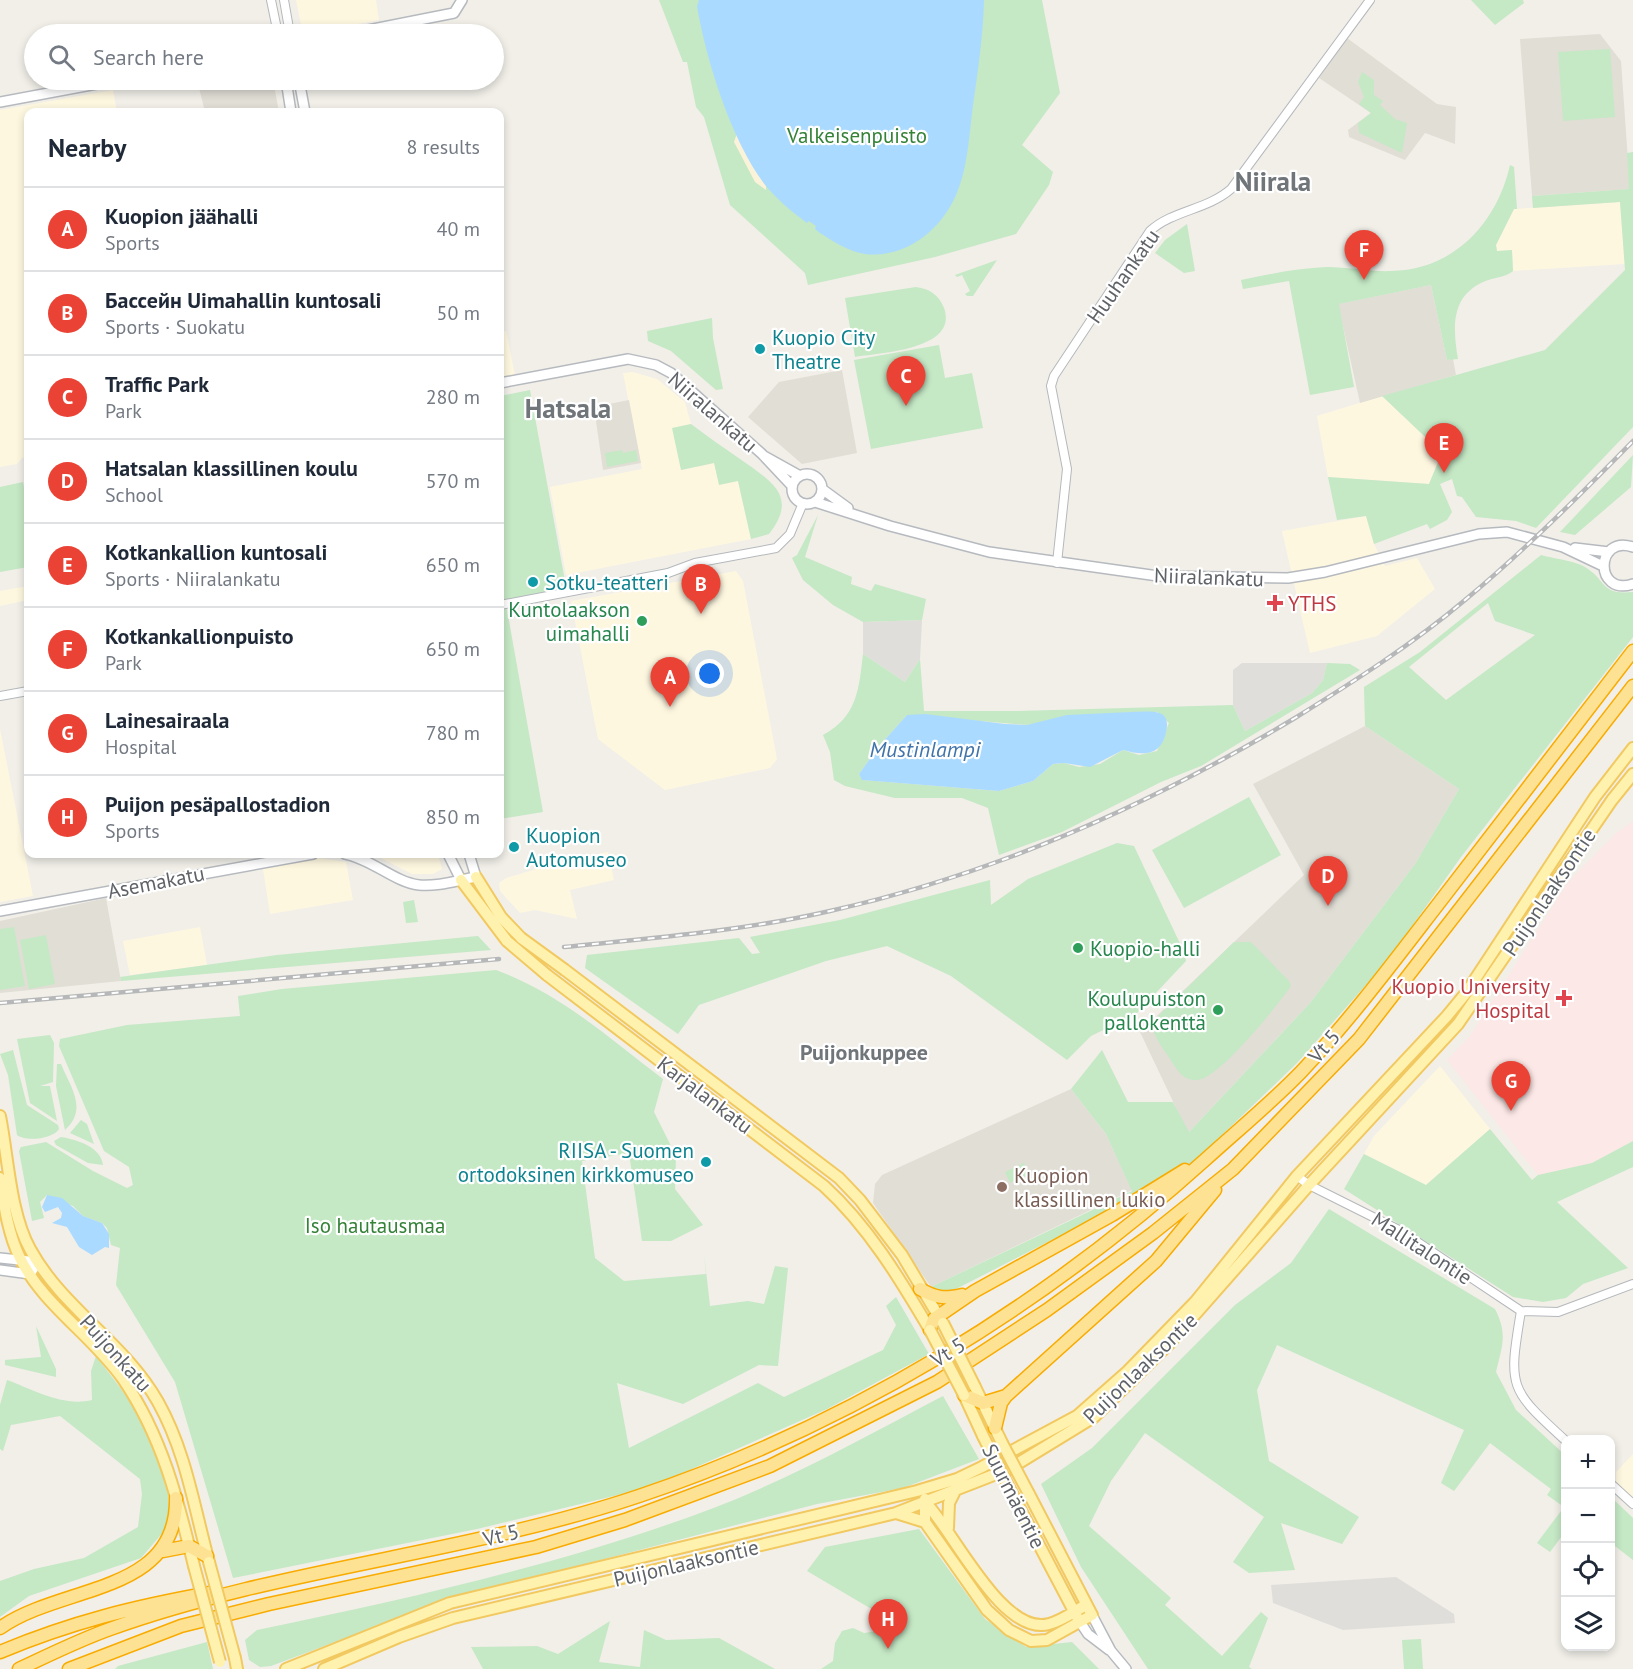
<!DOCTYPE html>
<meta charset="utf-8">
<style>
:root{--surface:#fff;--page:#f2f2f3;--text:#1f2937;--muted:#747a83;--line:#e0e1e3;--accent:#ea4335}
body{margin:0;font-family:"PT Sans",sans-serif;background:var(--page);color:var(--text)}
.controls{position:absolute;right:18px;bottom:18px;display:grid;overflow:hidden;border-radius:12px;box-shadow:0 3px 9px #0003}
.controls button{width:54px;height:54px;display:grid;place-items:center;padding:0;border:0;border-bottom:2px solid var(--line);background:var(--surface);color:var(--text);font:30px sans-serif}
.you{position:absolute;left:710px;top:674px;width:21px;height:21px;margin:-15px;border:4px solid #fff;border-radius:50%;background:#1a73e8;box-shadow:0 0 0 9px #1a73e833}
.badge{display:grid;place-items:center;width:39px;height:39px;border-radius:50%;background:var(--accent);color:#fff;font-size:20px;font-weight:700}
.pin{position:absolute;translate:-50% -50px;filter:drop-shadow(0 2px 3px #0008)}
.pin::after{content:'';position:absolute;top:32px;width:21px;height:18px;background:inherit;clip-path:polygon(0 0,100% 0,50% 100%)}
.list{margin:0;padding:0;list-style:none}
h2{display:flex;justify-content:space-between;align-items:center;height:78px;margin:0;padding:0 24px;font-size:26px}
h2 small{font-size:20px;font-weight:400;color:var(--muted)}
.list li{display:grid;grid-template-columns:39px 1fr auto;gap:18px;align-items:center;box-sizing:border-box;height:84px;padding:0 24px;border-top:2px solid var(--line)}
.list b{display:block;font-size:22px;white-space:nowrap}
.list p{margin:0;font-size:20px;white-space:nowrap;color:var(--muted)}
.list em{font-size:20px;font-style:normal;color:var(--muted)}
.icon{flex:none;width:33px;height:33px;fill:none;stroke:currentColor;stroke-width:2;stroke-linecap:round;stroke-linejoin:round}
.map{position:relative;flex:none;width:1633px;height:1669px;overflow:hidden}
.search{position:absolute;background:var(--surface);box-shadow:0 3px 9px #0003;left:24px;top:24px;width:480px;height:66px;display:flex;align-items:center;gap:15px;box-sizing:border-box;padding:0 21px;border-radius:33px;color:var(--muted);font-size:22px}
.panel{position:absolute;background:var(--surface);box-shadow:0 3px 9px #0003;left:24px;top:108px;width:480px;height:750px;border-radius:12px}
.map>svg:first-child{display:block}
</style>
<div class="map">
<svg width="1633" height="1669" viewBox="0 0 1633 1669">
<rect width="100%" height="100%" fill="#f1efe8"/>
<!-- commercial -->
<path fill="#fef7e0" d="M296,0H376L379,20L303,34Z
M113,90L117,112H28V457L22,458L17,464L0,467V110Z
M1620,202L1625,264L1513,271L1512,250L1497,251L1496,245L1514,209Z
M506,331L515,376L500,379V332Z
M633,372L657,379L685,402L691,424L673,428L682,470L714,463L738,481L751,539L566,575L550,487L642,469L623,373Z
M1382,396L1442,452L1429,484L1328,477L1317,416Z
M1366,516L1374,544L1385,566L1417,558L1435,589L1377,636L1310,653L1282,531Z
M736,571L743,581L777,759L770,768L665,790L598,739L571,601Z
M28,586V600L0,606V591Z
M0,729L33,896L0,902Z
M608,852L614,880L570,890L577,919L535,910L520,913L500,891L499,883L506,878L560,862Z
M373,854H438L442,869L433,874H412Z
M318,858L346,862L353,900L270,914L263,869Z
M200,927L207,965L130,975L123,941Z
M1440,1066L1490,1129L1426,1185L1364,1154L1374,1136Z
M1633,1454V1498L1616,1482V1472Z"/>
<!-- industrial -->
<path fill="#e0deda" d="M922,620L920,659L905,682L863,654V622Z
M1242,663H1327L1323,680L1312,693L1245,731L1233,705V670Z
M1396,1577L1454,1614L1455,1623L1343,1630L1273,1603L1271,1585Z"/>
<!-- education -->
<path fill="#e1ded6" d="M1600,34L1621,61L1630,189L1532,196L1520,39Z
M1347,38L1437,104L1456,107L1455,144L1425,133L1405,160L1349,137L1348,130L1371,113L1319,78Z
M197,80H273L279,112H205Z
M1431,285L1447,360L1453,359L1456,375L1360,403L1338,304Z
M842,370L857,453L802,464L748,417L779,382Z
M629,400L641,463L603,470L594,407Z
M1365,726L1459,789L1415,864L1310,1003L1188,1133L1140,1032L1304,875L1253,784Z
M106,898L121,981L0,993V921Z
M1071,1089L1106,1134L1132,1190L931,1287L873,1203L875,1184L882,1175Z"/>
<!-- medical -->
<path fill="#fce8e6" d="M1633,821V1141L1592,1163L1538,1175L1447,1060L1470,1036L1568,882L1616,833Z"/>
<!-- green -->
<path fill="#c5e8c5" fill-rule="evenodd" d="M659,0H1042L1060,93L1022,145L1053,172L1049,185L1016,234L935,257L808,285L805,273L730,205L704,117L696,107L687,62H683Z
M1471,0H1523L1524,3L1495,25Z
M1610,49L1615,117L1563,121L1558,52Z
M1362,72L1374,80V95L1383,101L1380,105L1395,119L1407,123L1402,153L1359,133L1358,123L1371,113L1359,104L1364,97L1358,82Z
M1633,152V427L1536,528L1516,521L1476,517L1462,497L1457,496L1452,479L1440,484L1452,512L1447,520L1430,529L1427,524L1374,544L1366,516L1337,520L1328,477L1429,484L1442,453L1382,396L1545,350L1625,270L1620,202L1533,208L1532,196L1629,189L1627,153Z
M1510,165L1514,167L1517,209H1514L1496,245L1497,251L1512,250L1513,271C1505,278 1493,277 1483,282C1450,297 1453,329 1458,359L1447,360L1431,285L1339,304L1354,387L1310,395L1289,281L1243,289L1241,280C1270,274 1298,268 1327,267C1348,267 1370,272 1391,271C1454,270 1497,223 1510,165Z
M1187,224L1195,271L1184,273L1155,253L1165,240Z
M997,260L973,296H967L965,294L970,291L962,275L957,277L955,275Z
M916,287C930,289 939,295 944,308C959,350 879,353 855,357L845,298Z
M712,318L713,338L723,389L716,390L671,351L648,341L647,331Z
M939,345L945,378L972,373L983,428L871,449L854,360Z
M530,390L567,592L506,604L543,812L500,819V396Z
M691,424C707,436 724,448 740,459C771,481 799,496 769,534L751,539L738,481L719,485L714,463L681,470L672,428Z
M622,450L623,453L636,450L638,461L607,467L605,453Z
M1633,455L1631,487L1575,535L1560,532Z
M23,482L28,512V567L0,572V487Z
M818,515L805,557L852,577L851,584L871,591L875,584L926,599L922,620L863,622L833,605L803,580L792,558L797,555Z
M1541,555C1555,559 1578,561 1588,569C1607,582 1601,595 1633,592V637L1461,857L1388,960L1297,1063L1197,1159L1136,1197L954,1290L938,1291L931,1287L1132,1191L1106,1134L1071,1089L1102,1050L1128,1102H1173L1189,1132L1310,1003L1415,864L1459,789L1365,726L1364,687L1420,652ZM1488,603L1495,621L1535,635L1446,700L1409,667Z
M863,654L905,682L920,659L924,711H1018L1233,705L1245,731L1312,693L1323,680L1327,663L1350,664L1360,670L1201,766L1161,782L1062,832L999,855L988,808L962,798H895L845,786L834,780L830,752L823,735C857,717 859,689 863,654ZM1131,712H1157L1169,723L1157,751L1139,755L1123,750L1100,764L1079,767L1064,763L1053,764L1033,781L999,791L863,780L859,774L880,745L907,715L1027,725Z
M1249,797L1281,855L1184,908L1152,850Z
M1117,843L1134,846L1184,952L1186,961L1136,1014L1091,1036L1067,1060L951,976L887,946L826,961L699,1005L678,1034L585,968L587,955L739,938L752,954L760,953L750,937L840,920L990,880L991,905L1028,879Z
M414,900L418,922L406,923L403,902Z
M14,927L25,986L0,990V929Z
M46,935L55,984L29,989L20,940Z
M478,936L491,950L121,981L120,977L277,955Z
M1234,942H1251L1289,981L1291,986C1278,1005 1218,1080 1197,1080C1183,1081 1177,1070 1170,1059C1162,1047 1154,1037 1151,1023Z
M496,970C560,993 610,1039 663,1079L654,1112L676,1156L675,1189L703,1225L671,1241H642L629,1153L582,1161L595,1258L624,1281L706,1274L704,1253L710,1306L748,1301L764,1304L775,1266L788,1268L778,1366L759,1365L683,1404L617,1383L629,1448L758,1383L784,1397L883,1350L896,1325L886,1306L896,1297L929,1354L827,1409L651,1487L477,1529L233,1578L175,1382L116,1285L120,1248L111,1245L107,1228L102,1223L83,1216L73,1206L47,1195L40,1202L44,1218L32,1221L19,1151L21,1147L46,1142L93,1171L127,1188L133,1185L129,1167L104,1151L59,1046L60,1039L127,1025L240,1016L238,996L282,989Z
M50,1035L54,1043L53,1082L40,1086H50L57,1121L30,1103L17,1039Z
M13,1050L27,1105L58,1125L59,1129C53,1139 26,1142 17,1135L8,1075L0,1054Z
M57,1064H61C71,1088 88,1109 65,1130L56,1086Z
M81,1120L87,1124L94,1144L70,1133Z
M1490,1129L1532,1180L1538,1175L1592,1163L1633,1141V1167L1557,1202L1628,1268L1583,1284L1566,1298L1543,1302L1513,1297L1344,1189L1364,1154L1426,1185Z
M61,1137C78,1140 101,1147 103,1165L88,1163L56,1145L54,1141Z
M1024,1163L1029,1174L1010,1183L1005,1172Z
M1329,1209L1495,1309C1508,1334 1502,1346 1496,1372L1516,1410L1565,1455V1532L1550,1552L1537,1543L1564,1507L1547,1495L1551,1489L1490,1443L1454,1491L1441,1483L1464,1430L1277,1345L1257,1390L1269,1461L1359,1517L1342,1544L1281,1523L1295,1570L1249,1573L1233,1562L1264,1517L1145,1433L1111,1481L1089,1526L1171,1598L1165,1605L1222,1656L1261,1612L1268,1618L1249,1667L1252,1669H1148L1081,1567L1041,1484L1092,1448L1235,1305L1291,1263Z
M36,1326L56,1369V1377L5,1365V1360L41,1357Z
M96,1356L137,1410L167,1482L169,1509L165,1530L141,1558L29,1596L0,1617V1581L34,1569L84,1558L138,1527L142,1494L140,1479L60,1416L11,1425L3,1451L0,1449V1405L7,1380C34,1390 63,1407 92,1400L91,1371Z
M943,1396L979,1459L903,1488L817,1504L450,1599L271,1666L260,1667L249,1660L245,1640L257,1630C408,1599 567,1563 711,1509C792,1478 867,1436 943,1396Z
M1610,1496L1633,1518V1560L1611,1543Z
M919,1529L985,1619L1026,1647L1072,1642L1099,1669H821L833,1661L835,1643L842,1631L853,1628L864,1633L902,1627L807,1571L825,1547Z
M610,1621L599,1662L640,1667L644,1630L666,1640L719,1638L775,1669H483L471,1647L537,1646L558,1654Z
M1421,1639L1423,1669H1404L1402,1640Z
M207,1642L213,1669H115L118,1666Z"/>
<!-- sand -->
<path fill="#fbf3d9" d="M737,133L750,161L766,186V190L755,182L734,142Z"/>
<!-- water -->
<path fill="#aadaff" d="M699,0H984C983,36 978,70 973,105C969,135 968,168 956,195C941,230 905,259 865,254C849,252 833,241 820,233L815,229L816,226L809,221L807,223C792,212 778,200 766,186C732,143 706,60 697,6Z
M1131,712C1150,712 1172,707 1166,732C1161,756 1144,756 1123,750L1090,767L1064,763L1053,764L1033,781L999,791L862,780L859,774L880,745L907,715L925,714L1005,724L1027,725L1067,715Z
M47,1195L62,1198L83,1216L102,1223L109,1234V1248L105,1247L92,1255L79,1247L67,1227L52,1223L61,1218L62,1213L58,1207L45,1212L42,1207Z"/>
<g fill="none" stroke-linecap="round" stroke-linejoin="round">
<!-- tertiary casing -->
<g stroke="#b5b8bc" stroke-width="10">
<path id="tertiary" d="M271,0L278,34
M284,0L290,34
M1057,563L1067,469L1051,386L1054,376L1150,231C1173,210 1207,210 1231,189L1370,0
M500,605L668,573L695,563L776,548L790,534L803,503
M0,696L28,691
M1297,1176L1309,1185L1401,1231L1521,1311L1558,1312L1633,1284
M1521,1311C1508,1388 1509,1389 1566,1441
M1610,1483L1633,1504"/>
</g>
<!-- secondary casing -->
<g stroke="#b6babf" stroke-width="12">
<path id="secondary" d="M348,34L454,13L462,0
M286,80L291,112
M299,80L305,112
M0,102L118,80
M500,383L628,359L656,365L671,373L762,454L792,486
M764,456L800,476
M792 489a15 15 0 1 1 30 0a15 15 0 1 1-30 0Z
M822,489L848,508
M815,502L890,526L989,552L1158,576L1288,578L1325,572L1479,534L1507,532L1563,547L1603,566
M1633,547C1595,534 1594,597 1633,584
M1575,548L1609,552
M345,854C372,859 394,882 419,885C438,887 458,880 476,877L469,854
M448,854L461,880
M0,911L313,854
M0,1258L38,1262L30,1274L0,1270
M1092,1615L1111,1651L1126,1669
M1080,1622L1088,1634L1109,1650"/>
</g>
<!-- primary casing -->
<g stroke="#f2c960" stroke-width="14">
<path id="primary" d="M476,877L501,917L521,938
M461,880L507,941
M565,970L839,1178L860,1200L902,1255L942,1322
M547,975L824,1186C868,1226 900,1279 930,1330
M0,1116C8,1156 10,1213 30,1249C62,1308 125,1343 158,1402C186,1452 194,1507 209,1562
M0,1178C4,1204 8,1234 20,1258C43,1305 93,1336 123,1379C162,1436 178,1500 194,1566
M975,1387L1002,1443
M964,1395L983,1436
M925,1499V1522L987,1610L1009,1630L1031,1641L1047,1640L1092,1615L1029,1494
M1016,1501L1077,1617
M926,1503C954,1532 1003,1637 1049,1624C1062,1621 1075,1611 1086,1605
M896,1513L925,1522
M948,1528L949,1503L954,1493
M235,1658L237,1669
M286,1669L450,1603L917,1491L957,1479L982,1467L1077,1416L1128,1371L1196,1301L1297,1176L1447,1016L1466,993L1595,797L1633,748
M324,1669L399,1637L453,1618L896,1513L1009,1469L1094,1417L1170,1343L1309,1185L1458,1024L1612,800L1633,774"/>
</g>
<!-- motorway casing -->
<g stroke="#f9ab00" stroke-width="15">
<path id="motorway" d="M920,1289C936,1298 944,1299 962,1295
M930,1330L934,1319L975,1291L1112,1215L1185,1170
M964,1395L983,1403L1006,1396
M995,1428L1001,1403L1006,1396L1156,1261L1215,1190
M163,1551L189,1546L207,1556
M0,1628C62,1584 178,1595 176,1498
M0,1652C72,1622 133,1607 210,1593
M19,1669C49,1655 79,1640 110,1629C280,1568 466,1554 639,1496C850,1425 1042,1307 1206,1159C1238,1130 1271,1103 1301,1072C1351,1019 1395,960 1439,903C1504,819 1569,735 1633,651
M69,1669L181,1626L269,1604L536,1547L625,1520L770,1466L937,1382L1047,1310L1153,1233L1233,1169L1359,1039L1633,686"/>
</g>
<!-- tertiary -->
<use href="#tertiary" stroke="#fff" stroke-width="8"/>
<!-- secondary -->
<use href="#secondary" stroke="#fff" stroke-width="9"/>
<!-- primary -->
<use href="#primary" stroke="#fff2af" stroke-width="10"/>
<!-- motorway -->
<use href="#motorway" stroke="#fde293" stroke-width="12"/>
<!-- rail casing -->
<g stroke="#b6b7b8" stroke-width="4.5">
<path id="rail" d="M564,947C653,938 743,931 830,911C995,874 1150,805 1295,718C1353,682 1413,644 1465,600C1525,550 1579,496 1633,441
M0,1003L499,959"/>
</g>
<!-- rail -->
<use href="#rail" stroke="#fff" stroke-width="2" stroke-dasharray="7" stroke-linecap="butt"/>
<!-- primary-bridge casing -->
<g stroke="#f2c960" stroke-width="14" stroke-linecap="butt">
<path id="primary-bridge" d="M521,938L565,970
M507,941L547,975
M943,1323L975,1387
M930,1330L964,1395
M983,1436L1016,1501
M1002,1443L1029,1494
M209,1562L235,1658
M194,1566L220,1662"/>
</g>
<!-- primary-bridge -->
<use href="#primary-bridge" stroke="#fff2af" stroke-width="10"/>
</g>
<!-- markers -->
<g fill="#0f9aa8" stroke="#fff" stroke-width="2">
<circle cx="760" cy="349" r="6"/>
<circle cx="533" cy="582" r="6"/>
<circle cx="514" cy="847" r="6"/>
<circle cx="706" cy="1162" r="6"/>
</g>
<g fill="#e0444e" stroke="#fff" stroke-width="2">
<path d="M1272 594h6v6h6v6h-6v6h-6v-6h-6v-6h6z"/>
<path d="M1561 989h6v6h6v6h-6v6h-6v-6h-6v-6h6z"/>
</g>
<g fill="#2e9e5b" stroke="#fff" stroke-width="2">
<circle cx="642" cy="621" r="6"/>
<circle cx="1078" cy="948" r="6"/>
<circle cx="1218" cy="1010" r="6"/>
</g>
<circle fill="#8d6e63" stroke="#fff" stroke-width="2" cx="1002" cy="1187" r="6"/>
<g text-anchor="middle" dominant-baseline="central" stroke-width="4.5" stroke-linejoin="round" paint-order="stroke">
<!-- park labels -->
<g font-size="21" fill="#348238" stroke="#fff">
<text x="857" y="135">Valkeisenpuisto</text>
<text x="375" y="1225">Iso hautausmaa</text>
</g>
<!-- street labels -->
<g font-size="21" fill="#5f6368" stroke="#fff">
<text transform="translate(1123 276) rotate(-55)">Huuhankatu</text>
<text transform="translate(713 412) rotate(41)">Niiralankatu</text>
<text transform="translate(1209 577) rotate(2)">Niiralankatu</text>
<text transform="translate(156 882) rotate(-11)">Asemakatu</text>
<text transform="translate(1549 892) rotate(-56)">Puijonlaaksontie</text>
<text transform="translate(1324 1046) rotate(-49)">Vt 5</text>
<text transform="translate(705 1095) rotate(37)">Karjalankatu</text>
<text transform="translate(1422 1248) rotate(33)">Mallitalontie</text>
<text transform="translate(948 1352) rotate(-32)">Vt 5</text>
<text transform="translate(116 1353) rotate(48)">Puijonkatu</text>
<text transform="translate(1140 1368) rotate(-44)">Puijonlaaksontie</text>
<text transform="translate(1014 1496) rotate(63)">Suurmäentie</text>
<text transform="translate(501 1535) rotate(-14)">Vt 5</text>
<text transform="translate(686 1563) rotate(-13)">Puijonlaaksontie</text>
</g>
<!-- culture labels -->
<g font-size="21" fill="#0d838f" stroke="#fff" text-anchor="start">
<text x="772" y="337">Kuopio City<tspan x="772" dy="24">Theatre</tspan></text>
<text x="545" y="582">Sotku-teatteri</text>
<text x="526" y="835">Kuopion<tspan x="526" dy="24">Automuseo</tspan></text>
<text x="694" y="1150" text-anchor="end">RIISA - Suomen<tspan x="694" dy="24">ortodoksinen kirkkomuseo</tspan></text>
</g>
<!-- health labels -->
<g font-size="21" fill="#be3a42" stroke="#fff" text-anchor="start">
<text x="1288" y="603">YTHS</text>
<text x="1550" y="986" text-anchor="end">Kuopio University<tspan x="1550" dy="24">Hospital</tspan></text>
</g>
<!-- leisure labels -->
<g font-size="21" fill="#27864d" stroke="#fff" text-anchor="end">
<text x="630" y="609">Kuntolaakson<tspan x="630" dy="24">uimahalli</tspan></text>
<text x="1090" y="948" text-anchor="start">Kuopio-halli</text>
<text x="1206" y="998">Koulupuiston<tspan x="1206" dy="24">pallokenttä</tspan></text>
</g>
<!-- education labels -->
<g font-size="21" fill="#785e54" stroke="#fff" text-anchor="start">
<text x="1014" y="1175">Kuopion<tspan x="1014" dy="24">klassillinen lukio</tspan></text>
</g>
<!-- water labels -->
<g font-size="22" font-style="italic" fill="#4174aa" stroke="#fff">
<text x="925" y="749">Mustinlampi</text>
</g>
<!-- neighbourhood labels -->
<g font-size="22" font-weight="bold" fill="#70757a" stroke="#fff">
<text x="864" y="1052">Puijonkuppee</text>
</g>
<!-- district labels -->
<g font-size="27" font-weight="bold" fill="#70757a" stroke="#fff">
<text x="1273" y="181">Niirala</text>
<text x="568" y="408">Hatsala</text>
</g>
</g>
</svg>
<div class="controls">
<button>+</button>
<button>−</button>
<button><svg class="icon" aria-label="locate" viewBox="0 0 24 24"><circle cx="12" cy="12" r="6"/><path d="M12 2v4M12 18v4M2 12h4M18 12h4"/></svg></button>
<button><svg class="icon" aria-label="layers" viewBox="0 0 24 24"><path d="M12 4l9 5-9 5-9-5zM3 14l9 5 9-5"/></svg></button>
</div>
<div class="you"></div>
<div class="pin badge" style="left:670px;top:707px">A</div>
<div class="pin badge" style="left:701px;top:614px">B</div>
<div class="pin badge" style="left:906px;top:406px">C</div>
<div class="pin badge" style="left:1328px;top:906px">D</div>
<div class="pin badge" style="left:1444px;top:473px">E</div>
<div class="pin badge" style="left:1364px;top:280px">F</div>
<div class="pin badge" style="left:1511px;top:1111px">G</div>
<div class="pin badge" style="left:888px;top:1649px">H</div>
<div class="search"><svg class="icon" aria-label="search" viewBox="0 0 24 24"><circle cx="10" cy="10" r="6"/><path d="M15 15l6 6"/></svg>Search here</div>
<section class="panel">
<h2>Nearby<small>8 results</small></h2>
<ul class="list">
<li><span class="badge">A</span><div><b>Kuopion jäähalli</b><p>Sports</p></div><em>40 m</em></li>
<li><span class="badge">B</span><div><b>Бассейн Uimahallin kuntosali</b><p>Sports · Suokatu</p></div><em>50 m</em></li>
<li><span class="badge">C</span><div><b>Traffic Park</b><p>Park</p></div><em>280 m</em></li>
<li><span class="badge">D</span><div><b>Hatsalan klassillinen koulu</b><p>School</p></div><em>570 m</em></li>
<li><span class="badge">E</span><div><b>Kotkankallion kuntosali</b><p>Sports · Niiralankatu</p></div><em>650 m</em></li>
<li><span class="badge">F</span><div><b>Kotkankallionpuisto</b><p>Park</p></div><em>650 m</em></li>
<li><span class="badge">G</span><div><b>Lainesairaala</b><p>Hospital</p></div><em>780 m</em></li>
<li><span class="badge">H</span><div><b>Puijon pesäpallostadion</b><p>Sports</p></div><em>850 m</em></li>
</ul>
</section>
</div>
